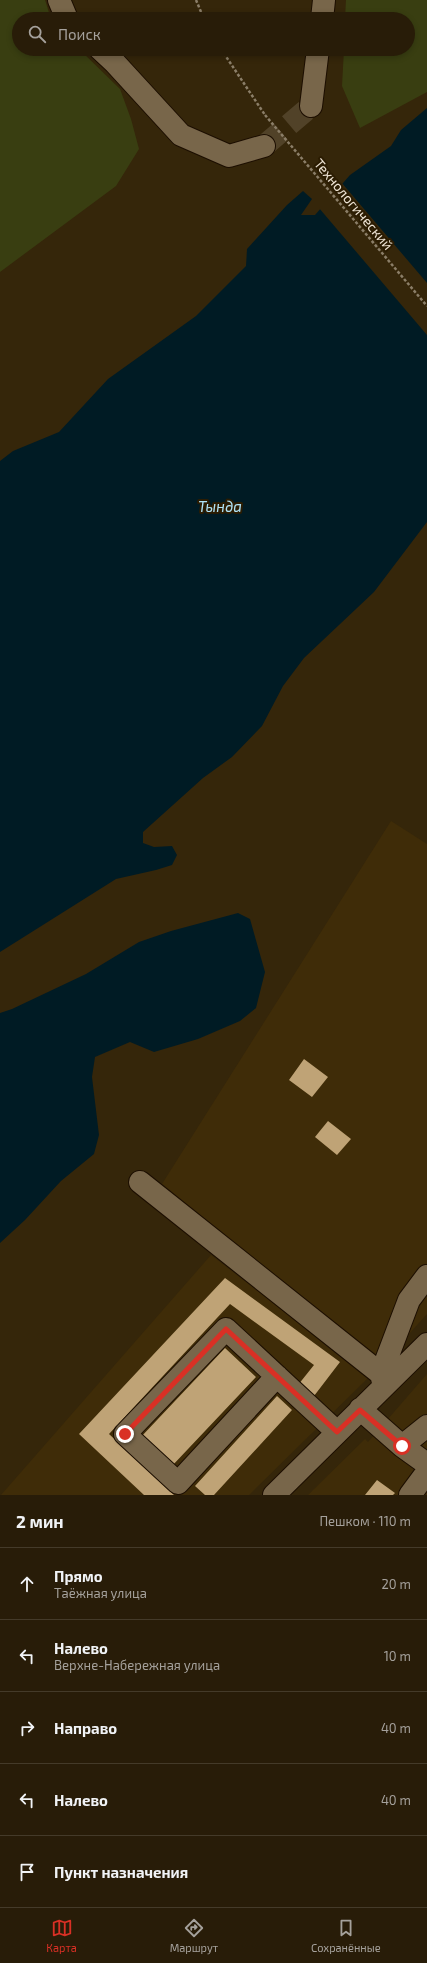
<!DOCTYPE html>
<html lang="ru">
<meta charset="utf-8">
<style>
:root{--surface:#281c08;--page:#342916;--text:#f1f3f6;--muted:#a5a19c;--line:#443a29;--accent:#d93025}
body{margin:0;font-family:"Exo 2",sans-serif;background:var(--page);color:var(--text)}
.stop{position:absolute;width:12px;height:12px;margin:-9px;border:3px solid #d93025;border-radius:50%;background:#fff}
.stop.end{background:#d93025;border-color:#fff;box-shadow:0 1px 4px #0008}
.list{margin:0;padding:0;list-style:none}
h2{display:flex;justify-content:space-between;align-items:center;height:52px;margin:0;padding:0 16px;font-size:17px}
h2 small{font-size:13px;font-weight:400;color:var(--muted)}
.list li{display:grid;grid-template-columns:26px 1fr auto;gap:12px;align-items:center;box-sizing:border-box;height:72px;padding:0 16px;border-top:1px solid var(--line)}
.list b{display:block;font-size:15px;white-space:nowrap}
.list p{margin:0;font-size:13px;white-space:nowrap;color:var(--muted)}
.list em{font-size:13px;font-style:normal;color:var(--muted)}
.icon{flex:none;width:22px;height:22px;fill:none;stroke:currentColor;stroke-width:2;stroke-linecap:round;stroke-linejoin:round}
.map{position:relative;flex:none;width:427px;height:1495px;overflow:hidden}
.search{position:absolute;background:var(--surface);box-shadow:0 2px 6px #0003;left:12px;right:12px;top:12px;height:44px;display:flex;align-items:center;gap:10px;box-sizing:border-box;padding:0 14px;border-radius:22px;color:var(--muted);font-size:15px}
.sheet{height:412px;background:var(--surface)}
nav{display:flex;justify-content:space-around;align-items:center;box-sizing:border-box;height:56px;border-top:1px solid var(--line);background:var(--surface);font-size:11px;color:var(--muted)}
nav a{display:grid;justify-items:center;gap:2px}
nav .on{color:var(--accent)}
.map>svg:first-child{display:block}
</style>
<div class="map">
<svg width="427" height="1495" viewBox="0 0 427 1495">
<rect width="100%" height="100%" fill="#35260a"/>
<!-- built -->
<path fill="#3f2c08" d="M391,821L427,844V1314L381,1365L162,1184Z
M211,1255L369,1377L249,1495H1Z
M427,1374V1495H308L365,1439L368,1442Z"/>
<!-- green -->
<path fill="#393e11" d="M0,0H45L51,19H19V49H79L120,89L131,119L139,149L116,186L0,272Z
M346,0H427V92L360,128L342,86L344,49H408V19H345Z"/>
<!-- water -->
<path fill="#001b24" d="M427,108V522L374,592L304,658L283,686L262,726L232,757L203,778L143,832V843L154,847L172,846L177,855L172,865L156,870L116,879L0,952V461L13,451L59,432L108,379L196,316L246,266L247,249L287,205L303,191L312,199L301,215H315L350,175L391,146L401,130Z
M238,913L250,919L265,972L256,1008L240,1021L198,1039L154,1052L130,1042L95,1057L92,1077L99,1135L94,1154L61,1181L25,1220L0,1243V1013L12,1009L86,974L139,942L171,931Z"/>
<!-- pier -->
<path fill="#35260a" d="M341,182L427,283V335L319,208Z"/>
<!-- building -->
<path fill="#bfa376" d="M304,1059L328,1077L312,1097L289,1080Z
M328,1121L351,1139L337,1155L315,1137Z
M225,1278L340,1362L314,1396L298,1385L314,1365L230,1304L109,1434L174,1495H144L79,1434Z
M225,1348L256,1377L171,1467L140,1438Z
M277,1396L292,1410L214,1495H205L195,1486Z
M377,1480L395,1493L393,1495H365Z"/>
<g fill="none" stroke-linecap="round" stroke-linejoin="round">
<!-- minor-tunnel -->
<path stroke="#514228" stroke-width="22" stroke-dasharray="22 11" stroke-linecap="butt" d="M264,146L311,106"/>
<!-- minor casing -->
<g stroke="#1c0e00" stroke-width="24">
<path id="minor" d="M59,0L67,19
M322,19L324,0
M100,49L115,63L181,135L229,156L264,146
M311,106L318,49
M140,1182L381,1374
M277,1376L178,1483L125,1434L226,1329L337,1432
M384,1386L381,1374L409,1300L427,1276
M360,1409L402,1446L427,1464
M402,1446L427,1426
M274,1495L427,1344
M410,1495L427,1472"/>
</g>
<!-- path -->
<path stroke="#8b7e68" stroke-width="2.5" stroke-dasharray="3 2" stroke-linecap="butt" d="M196,0L204,19
M221,49L265,115"/>
<!-- minor -->
<use href="#minor" stroke="#78664a" stroke-width="22"/>
<!-- path-bridge -->
<path stroke="#8b7e68" stroke-width="2.5" stroke-dasharray="3 2" stroke-linecap="butt" d="M265,115L427,306"/>
</g>
<g fill="none" stroke-linecap="round" stroke-linejoin="round">
<!-- route -->
<path stroke="#d93025" stroke-width="5" d="M125,1434L226,1329L337,1432L360,1410L402,1446"/>
</g>
<g text-anchor="middle" dominant-baseline="central" stroke-width="4" stroke-linejoin="round" paint-order="stroke">
<!-- street labels -->
<g font-size="14" fill="#eee4d5" stroke="#2b1c02">
<text transform="translate(354 204) rotate(50)">Технологический</text>
</g>
<!-- water labels -->
<g font-size="15" font-style="italic" fill="#afe3f6" stroke="#2b1c02">
<text x="220" y="506">Тында</text>
</g>
</g>
</svg>
<div class="stop" style="left:402px;top:1446px"></div>
<div class="stop end" style="left:125px;top:1434px"></div>
<div class="search"><svg class="icon" aria-label="search" viewBox="0 0 24 24"><circle cx="10" cy="10" r="6"/><path d="M15 15l6 6"/></svg>Поиск</div>
</div>
<section class="sheet">
<h2>2 мин<small>Пешком · 110 m</small></h2>
<ul class="list">
<li><svg class="icon" aria-label="ahead" viewBox="0 0 24 24"><path d="M12 20V5M6 11l6-6 6 6"/></svg><div><b>Прямо</b><p>Таёжная улица</p></div><em>20 m</em></li>
<li><svg class="icon" aria-label="left" viewBox="0 0 24 24"><path d="M17 20v-9H6M10 6l-5 5 5 5"/></svg><div><b>Налево</b><p>Верхне-Набережная улица</p></div><em>10 m</em></li>
<li><svg class="icon" aria-label="right" viewBox="0 0 24 24"><path d="M7 20v-9h11M14 6l5 5-5 5"/></svg><div><b>Направо</b></div><em>40 m</em></li>
<li><svg class="icon" aria-label="left" viewBox="0 0 24 24"><path d="M17 20v-9H6M10 6l-5 5 5 5"/></svg><div><b>Налево</b></div><em>40 m</em></li>
<li><svg class="icon" aria-label="arrive" viewBox="0 0 24 24"><path d="M6 21V4h12l-3 4 3 4H6"/></svg><div><b>Пункт назначения</b></div></li>
</ul>
</section>
<nav>
<a class="on"><svg class="icon" aria-label="map" viewBox="0 0 24 24"><path d="M3 6l6-2 6 2 6-2v14l-6 2-6-2-6 2zM9 4v14M15 6v14"/></svg>Карта</a>
<a><svg class="icon" aria-label="directions" viewBox="0 0 24 24"><path d="M12 3l9 9-9 9-9-9zM9 14v-3h6M13 9l2 2-2 2"/></svg>Маршрут</a>
<a><svg class="icon" aria-label="saved" viewBox="0 0 24 24"><path d="M7 4h10v16l-5-4-5 4z"/></svg>Сохранённые</a>
</nav>
